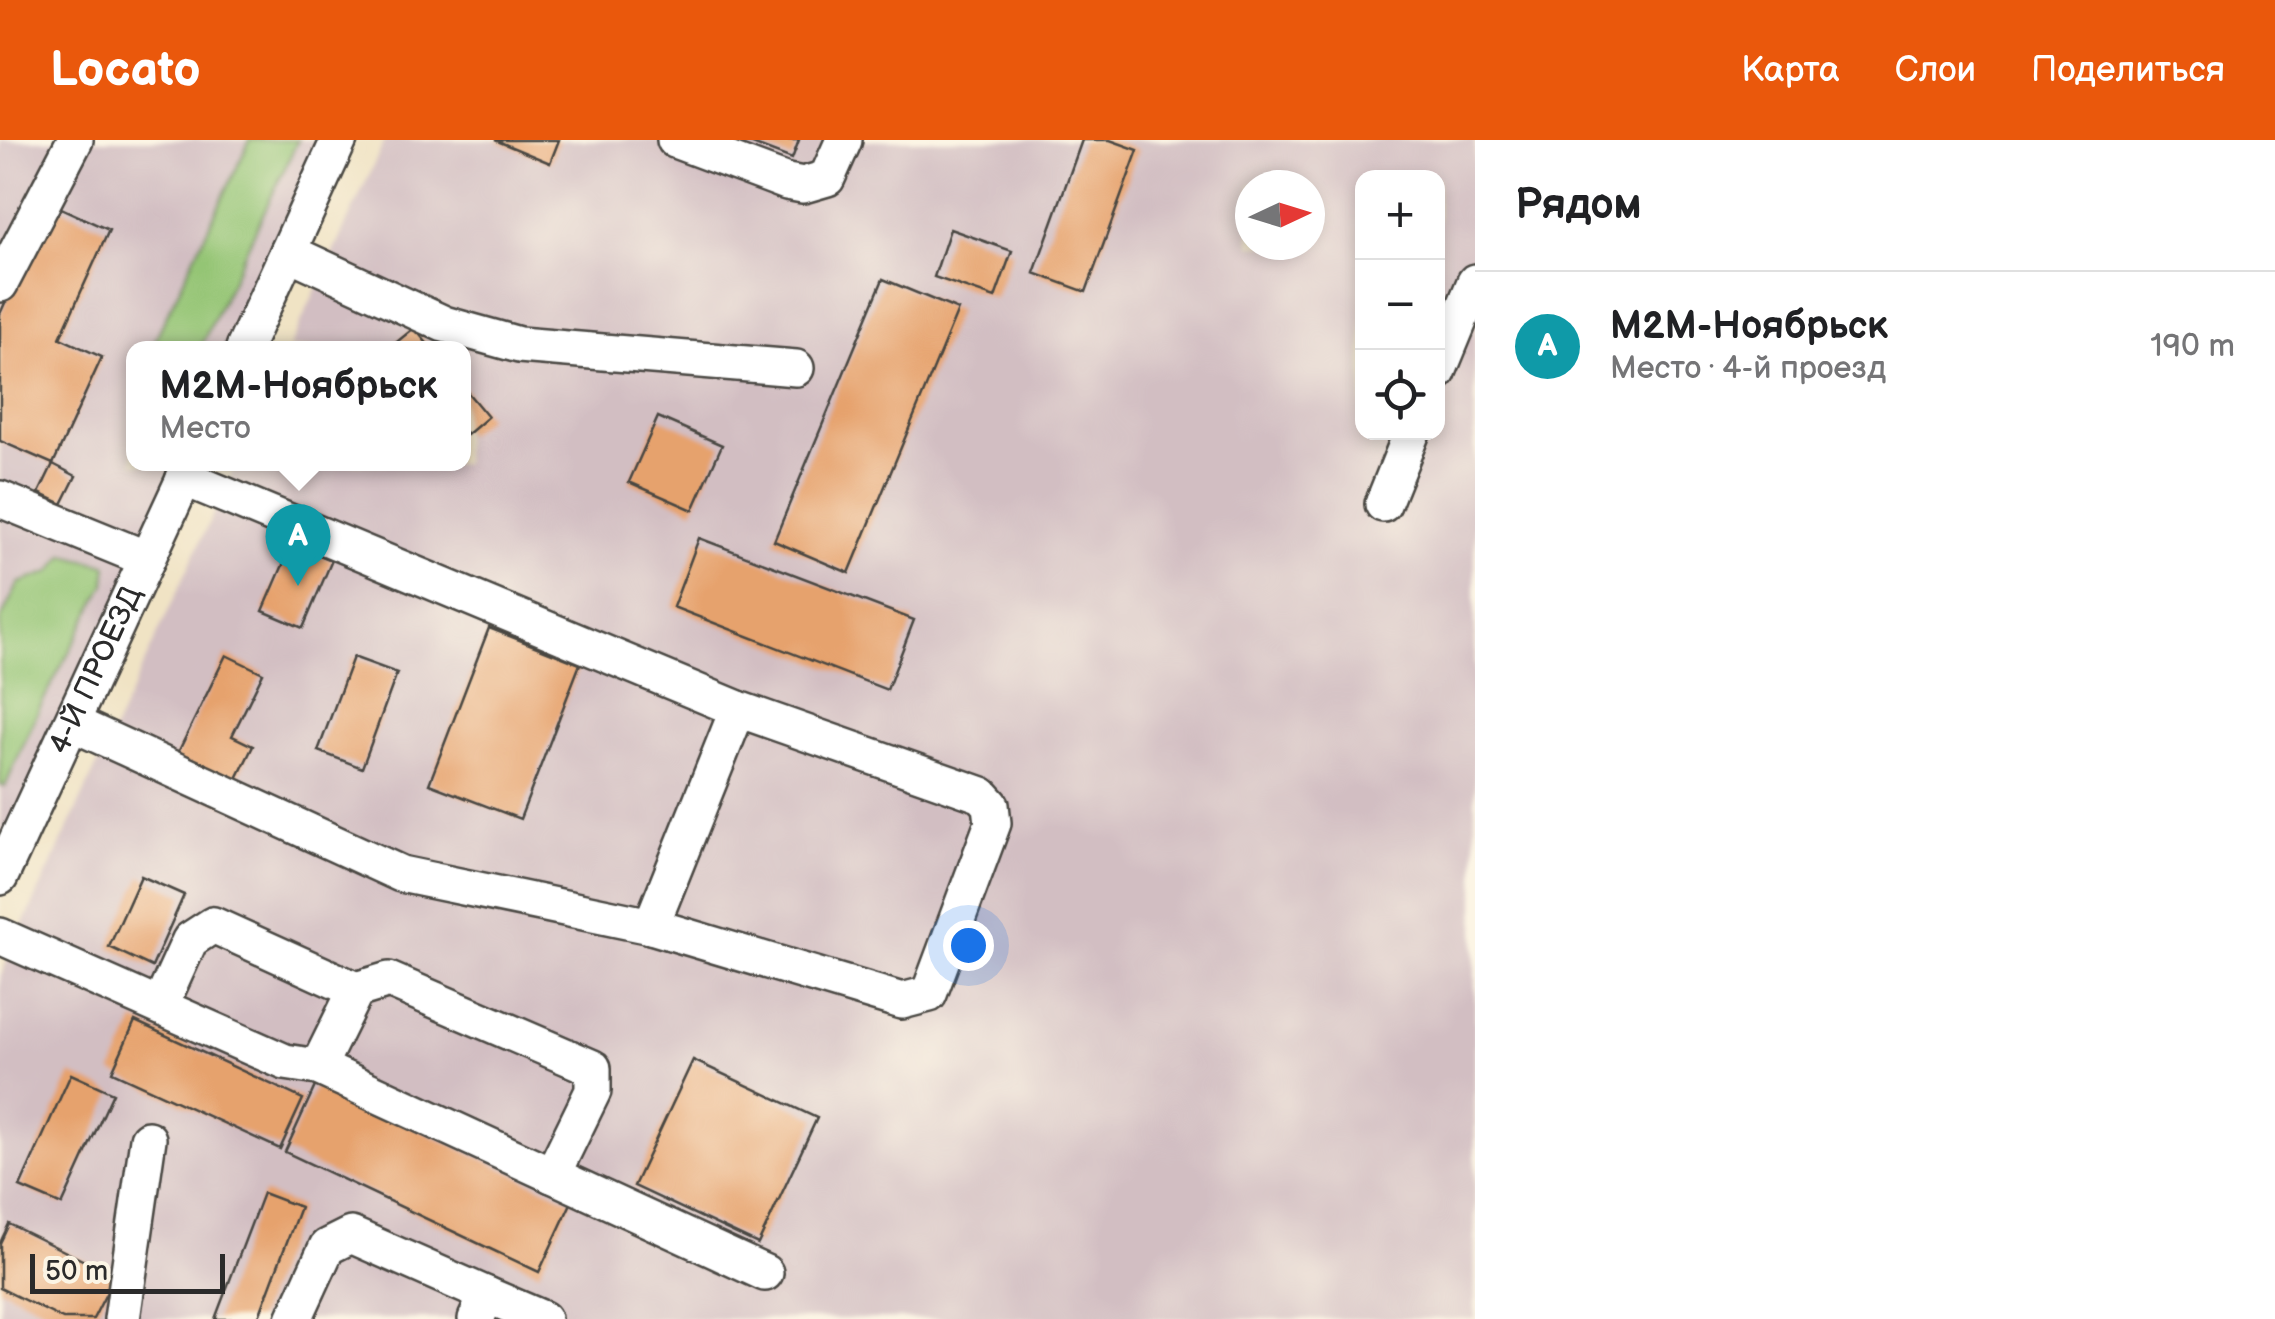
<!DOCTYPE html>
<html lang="ru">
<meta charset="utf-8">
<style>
:root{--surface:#fff;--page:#f6f6f6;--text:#202124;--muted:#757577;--line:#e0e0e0;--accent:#ea580c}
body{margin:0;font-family:"Balsamiq Sans",sans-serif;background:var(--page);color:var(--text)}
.controls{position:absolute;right:30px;top:30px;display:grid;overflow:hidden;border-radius:20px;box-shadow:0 5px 15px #0003}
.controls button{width:90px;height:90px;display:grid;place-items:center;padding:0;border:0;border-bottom:2px solid var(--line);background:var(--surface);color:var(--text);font:50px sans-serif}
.compass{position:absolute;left:1235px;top:30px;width:90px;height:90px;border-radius:50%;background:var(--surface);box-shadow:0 5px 15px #0003;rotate:86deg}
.scale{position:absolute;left:30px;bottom:25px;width:195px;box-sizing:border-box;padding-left:10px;border:5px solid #2b2b2b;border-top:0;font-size:28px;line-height:35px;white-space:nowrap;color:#2b2b2b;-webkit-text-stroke:8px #fcf5e5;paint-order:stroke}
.you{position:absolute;left:968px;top:805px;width:35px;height:35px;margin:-25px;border:8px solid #fff;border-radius:50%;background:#1a73e8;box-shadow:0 0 0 15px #1a73e833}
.badge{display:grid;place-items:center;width:65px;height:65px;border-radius:50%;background:var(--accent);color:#fff;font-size:32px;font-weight:700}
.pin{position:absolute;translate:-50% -82px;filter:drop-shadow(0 2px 5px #0008)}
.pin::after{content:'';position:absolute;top:52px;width:35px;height:30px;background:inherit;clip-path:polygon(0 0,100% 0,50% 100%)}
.popup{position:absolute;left:126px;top:201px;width:345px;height:130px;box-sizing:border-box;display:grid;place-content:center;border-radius:20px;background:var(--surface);filter:drop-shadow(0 2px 8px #0005);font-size:32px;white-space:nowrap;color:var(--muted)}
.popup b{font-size:38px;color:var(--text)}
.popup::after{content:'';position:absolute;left:50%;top:100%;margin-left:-20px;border:20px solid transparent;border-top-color:var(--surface)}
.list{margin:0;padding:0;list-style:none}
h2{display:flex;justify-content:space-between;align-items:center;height:130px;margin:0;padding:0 40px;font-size:42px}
h2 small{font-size:32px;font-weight:400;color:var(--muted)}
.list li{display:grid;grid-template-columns:65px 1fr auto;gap:30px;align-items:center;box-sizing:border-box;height:150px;padding:0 40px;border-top:2px solid var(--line)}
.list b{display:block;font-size:38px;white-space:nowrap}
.list p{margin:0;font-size:32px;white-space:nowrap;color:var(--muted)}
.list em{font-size:32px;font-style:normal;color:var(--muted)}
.icon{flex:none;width:55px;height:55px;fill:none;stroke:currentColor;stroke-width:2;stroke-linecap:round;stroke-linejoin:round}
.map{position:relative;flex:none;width:1475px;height:1179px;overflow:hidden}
header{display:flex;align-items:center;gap:60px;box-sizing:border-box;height:140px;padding:0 50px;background:var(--accent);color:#fff}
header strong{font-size:48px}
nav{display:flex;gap:55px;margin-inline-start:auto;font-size:35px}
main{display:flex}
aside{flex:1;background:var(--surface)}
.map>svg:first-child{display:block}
</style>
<header>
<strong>Locato</strong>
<nav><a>Карта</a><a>Слои</a><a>Поделиться</a></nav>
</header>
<main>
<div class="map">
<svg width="1475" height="1179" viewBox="0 0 1475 1179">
<rect width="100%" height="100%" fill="#fcf5e5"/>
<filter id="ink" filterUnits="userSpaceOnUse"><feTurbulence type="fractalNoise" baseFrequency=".01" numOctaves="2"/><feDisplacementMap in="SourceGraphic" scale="20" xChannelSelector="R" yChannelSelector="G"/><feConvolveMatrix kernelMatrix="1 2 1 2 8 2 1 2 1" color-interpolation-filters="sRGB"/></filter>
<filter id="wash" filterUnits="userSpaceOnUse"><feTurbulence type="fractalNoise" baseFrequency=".0048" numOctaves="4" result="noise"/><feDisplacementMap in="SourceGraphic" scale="40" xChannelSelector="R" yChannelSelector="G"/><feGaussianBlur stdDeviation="2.25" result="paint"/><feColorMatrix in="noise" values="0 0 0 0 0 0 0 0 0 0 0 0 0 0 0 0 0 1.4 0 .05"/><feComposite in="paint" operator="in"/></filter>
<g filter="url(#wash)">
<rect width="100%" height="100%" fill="#f0e3c4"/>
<!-- industrial -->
<path fill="#d2bec2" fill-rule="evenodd" d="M0,0H332L239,208H133V324H188L0,729Z
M385,0H1475V1179H0V836L236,324H463V208H289ZM1362,38H1438V292H1362ZM1250,45H1310V105H1250Z"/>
<!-- green -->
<path fill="#94c575" stroke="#607850" stroke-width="2.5" d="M250,0H298L200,208H172L155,200Z
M64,415L107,425L105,444L40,567L5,647L0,645V481L19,443L51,432Z"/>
<g id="blocks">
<!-- building -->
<path fill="#e6a26d" d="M495,0H559L550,23Z
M742,0H799L792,19Z
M1082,0H1110L1138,10L1086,152L1034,133Z
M50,63L109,90L60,198L102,217L53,324L0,301V174Z
M950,89L1012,111L995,158L934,137Z
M883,139L958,170L849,433L774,401Z
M414,188L431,208H396L393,205Z
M463,247L488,277L467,295L463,290Z
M658,277L722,305L693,370L629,342Z
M53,324L76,336L62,364L39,353Z
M699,398L914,480L887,550L673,467Z
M292,404L332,420L303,488L263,471Z
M489,488L580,524L520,679L429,644Z
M226,515L263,533L232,596L253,606L224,665L166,637Z
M353,517L397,533L362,628L318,611Z
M141,736L184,755L152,827L109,807Z
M135,881L303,959L280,1009L112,932Z
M693,920L817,978L758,1104L634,1046Z
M71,934L113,953L62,1065L20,1047Z
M317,942L572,1061L539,1132L285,1012Z
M263,1053L300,1067L258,1179H215Z
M9,1084L115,1136L93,1179H63L0,1148V1103Z"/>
</g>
</g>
<g filter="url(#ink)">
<use href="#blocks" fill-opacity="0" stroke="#494742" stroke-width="2.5"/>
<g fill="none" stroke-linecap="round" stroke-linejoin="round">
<!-- minor casing -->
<g stroke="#494742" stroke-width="40">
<g id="minor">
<path d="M675,0L787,42L803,45L827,38L844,0"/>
<path d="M288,112L444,184L519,205L796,228"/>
<path d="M0,144L75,0"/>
<path d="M244,208L339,0"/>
<path d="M1438,232L1475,142"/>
<path d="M0,359L147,419"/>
<path d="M1383,364L1412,292"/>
<path d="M72,583L401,734L651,786L738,569L184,338"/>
<path id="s1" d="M0,737L191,324"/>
<path d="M651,786L902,861L929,854L993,683L991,665L982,655L738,569"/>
<path d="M0,796L285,922L318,927L765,1133"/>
<path d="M160,866L190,800L213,785L356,850"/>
<path d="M318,927L356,850L389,840L593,928V951L552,1035"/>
<path d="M122,1179L148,999"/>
<path d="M294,1179L327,1107L351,1095L487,1155"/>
<path d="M476,1179L487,1155L543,1179"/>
</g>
</g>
<!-- minor -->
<use href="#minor" stroke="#fff" stroke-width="35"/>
</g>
</g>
<g text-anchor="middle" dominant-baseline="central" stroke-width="8" stroke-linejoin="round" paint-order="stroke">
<!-- street labels -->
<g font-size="30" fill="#2b2b2b" stroke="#fcf5e5">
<text stroke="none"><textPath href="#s1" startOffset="228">4-Й ПРОЕЗД</textPath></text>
</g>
</g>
</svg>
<div class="controls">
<button>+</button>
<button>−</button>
<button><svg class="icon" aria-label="locate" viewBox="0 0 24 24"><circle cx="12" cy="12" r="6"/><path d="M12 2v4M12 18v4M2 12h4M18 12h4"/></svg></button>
</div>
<svg class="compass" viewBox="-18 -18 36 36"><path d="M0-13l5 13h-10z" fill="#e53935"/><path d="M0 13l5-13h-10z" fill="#757577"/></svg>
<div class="scale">50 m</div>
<div class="you"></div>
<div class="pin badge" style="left:298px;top:446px;background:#0f9aa8">A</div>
<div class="popup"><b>М2М-Ноябрьск</b>Место</div>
</div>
<aside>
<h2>Рядом<small></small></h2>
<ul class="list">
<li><span class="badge" style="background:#0f9aa8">A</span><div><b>М2М-Ноябрьск</b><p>Место · 4-й проезд</p></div><em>190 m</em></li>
</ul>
</aside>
</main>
